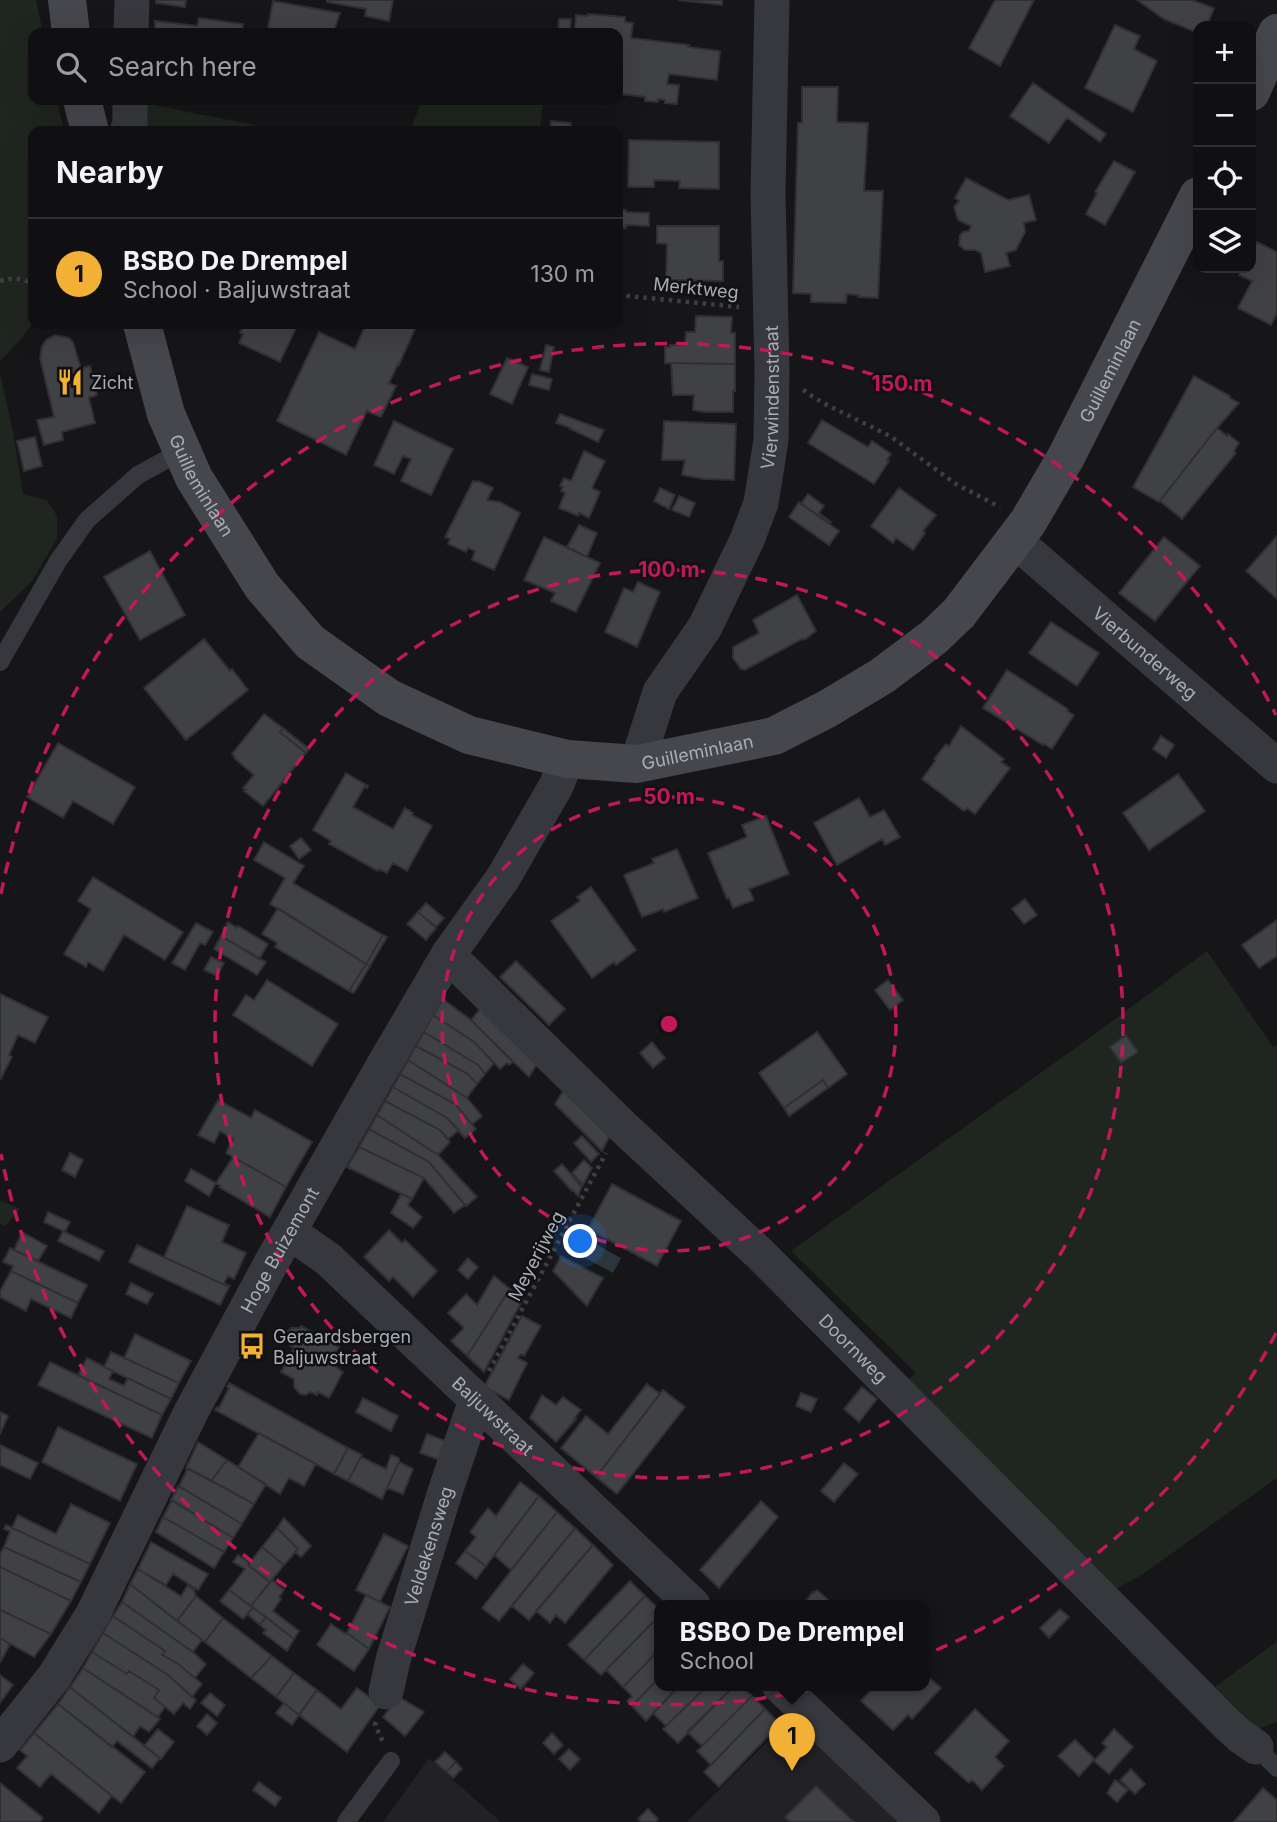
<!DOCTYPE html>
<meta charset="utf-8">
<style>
:root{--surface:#101012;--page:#1e1e20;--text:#f1f3f6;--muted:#9c9d9f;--line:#303032;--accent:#f2b134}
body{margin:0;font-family:Inter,sans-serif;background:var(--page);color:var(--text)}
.controls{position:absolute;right:21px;top:21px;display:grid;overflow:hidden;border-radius:14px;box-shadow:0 7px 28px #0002}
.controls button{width:63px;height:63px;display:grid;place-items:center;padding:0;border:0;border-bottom:2px solid var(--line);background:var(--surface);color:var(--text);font:35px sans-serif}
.you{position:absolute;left:581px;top:1242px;width:24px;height:24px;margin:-18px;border:5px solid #fff;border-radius:50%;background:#1a73e8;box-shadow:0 0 0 10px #1a73e833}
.badge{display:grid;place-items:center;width:46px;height:46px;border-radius:50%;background:var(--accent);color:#111;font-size:23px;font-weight:700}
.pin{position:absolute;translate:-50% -58px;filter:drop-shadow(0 2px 4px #0008)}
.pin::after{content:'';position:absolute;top:37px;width:24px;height:21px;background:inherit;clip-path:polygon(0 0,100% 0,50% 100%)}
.popup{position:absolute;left:654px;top:1600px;width:276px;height:91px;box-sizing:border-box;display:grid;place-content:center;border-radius:14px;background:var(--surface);filter:drop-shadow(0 2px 5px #0005);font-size:23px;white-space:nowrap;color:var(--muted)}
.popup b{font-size:26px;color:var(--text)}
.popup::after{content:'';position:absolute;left:50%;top:100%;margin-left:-14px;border:14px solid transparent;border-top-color:var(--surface)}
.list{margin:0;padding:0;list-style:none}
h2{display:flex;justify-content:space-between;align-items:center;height:91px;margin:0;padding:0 28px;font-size:30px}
h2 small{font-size:23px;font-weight:400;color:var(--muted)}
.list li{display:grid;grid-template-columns:46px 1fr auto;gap:21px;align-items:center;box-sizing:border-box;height:112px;padding:0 28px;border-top:2px solid var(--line)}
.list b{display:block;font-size:26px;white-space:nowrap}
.list p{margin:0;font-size:23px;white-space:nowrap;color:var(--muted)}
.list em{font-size:23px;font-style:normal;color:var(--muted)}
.icon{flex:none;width:38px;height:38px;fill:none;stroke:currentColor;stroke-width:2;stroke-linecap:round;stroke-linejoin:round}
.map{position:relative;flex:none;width:1277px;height:1822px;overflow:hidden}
.search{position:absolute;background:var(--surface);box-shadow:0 7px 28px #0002;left:28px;top:28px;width:595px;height:77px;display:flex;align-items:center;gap:18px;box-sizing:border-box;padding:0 24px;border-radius:14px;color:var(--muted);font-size:26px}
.panel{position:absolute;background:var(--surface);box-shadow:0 7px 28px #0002;left:28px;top:126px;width:595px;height:203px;border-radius:14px}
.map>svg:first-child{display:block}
</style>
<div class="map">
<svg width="1277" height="1822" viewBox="0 0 1277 1822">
<rect width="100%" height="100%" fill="#161618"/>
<!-- built -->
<path fill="#222225" d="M789,1720L902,1822H687Z
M429,1758L445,1773L501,1822H383Z"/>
<!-- green -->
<path fill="#1e261f" d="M0,0H36L43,33H33V100H57L64,131H33V323L21,339L0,361Z
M421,100H543L540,131H411Z
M144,103L283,131H144Z
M0,374L13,431L23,494L47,500L57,516V539L32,581L0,612Z
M1207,951L1273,1047L1277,1045V1478L1143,1574L1116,1589L904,1383L916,1373L791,1251L1088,1039Z
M0,1200L20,1209L5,1226L0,1224Z
M1277,1641V1722L1258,1729L1215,1687Z"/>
<!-- water -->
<path fill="#2c353c" d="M588,1240L621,1258L613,1273L580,1255Z"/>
<!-- building -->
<path fill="#404145" stroke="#303034" stroke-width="2" d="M156,0H186L185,7L156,3Z
M327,0H393L389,21L365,16L366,9L327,2Z
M678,0H722V5Z
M995,0H1034L1000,66L969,48Z
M1137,0H1192L1214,8L1207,26H1198V33L1164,19Z
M273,1L340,13L333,33H298L268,28Z
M588,14L625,17V22L633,23L631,38L689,45L688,47L720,51L717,80L669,74L667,84L679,85L677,104L665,103V100L658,99V102L645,101V97L620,94L622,65L618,64V33H574L576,15L588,16Z
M199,18L243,24L242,33H155V21L197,26Z
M559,19H571L570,33H558Z
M1115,25L1140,36L1134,49L1157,61L1133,112L1085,88Z
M1033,83L1106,134L1100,142L1067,118L1049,143L1010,116Z
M802,87H838L837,122L868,123L864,191H883L878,298L858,297L859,295L847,294L846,303L811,302V294L793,293L798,123H802Z
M551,121L571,123L570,131H550Z
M629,140L719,142V189L679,188L680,181L654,180V187H628Z
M1114,161L1135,172L1105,225L1086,214L1097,193L1095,192Z
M966,178L1008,200L1029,195L1036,220L1024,223L1025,232L1016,250L1006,253L1010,266L985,272L981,253L975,250H965L959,245L960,235L963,232L969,231L971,226L958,220L954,207L959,201L955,198Z
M618,209L626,210V212L649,213V226L626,225V228L618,227Z
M657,226H719V261H723V281L666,280L667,244L657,243Z
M1257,242L1277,252V313L1271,325L1238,308L1252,281L1239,275L1243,268H1251V254Z
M696,316L732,317L731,333H735V364L665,363V347H670V345H685L686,332H695Z
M244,324H298L280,362L239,343L243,334L240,333Z
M366,324H417L399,365L398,364L389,383L396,386L381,417L367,411L346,455L277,421L319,332L355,349Z
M55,335L69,338L73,342L81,368L90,366L97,395L89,398L95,423L62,432L63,440L44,445L37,420L54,417L40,358L42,346L47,339Z
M546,345L554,347L549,372L540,370Z
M507,358L528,367L512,404L490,394Z
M671,363L735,364V391H733V412H704L693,410L694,395H673Z
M532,374L552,379L549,390L529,385Z
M1194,376L1230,396V398L1239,403L1217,428L1159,502L1133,487Z
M560,414L604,430L598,442L570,429L571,428L556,423Z
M822,420L868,447L872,441L891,454L887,460L889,461L874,484L808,443Z
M394,421L453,449L431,495L401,481L411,459L403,456L394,474L374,465Z
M664,421L736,424L734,480L704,479L682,475L685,460H662Z
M1217,428L1227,436L1228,434L1239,443L1234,451L1236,453L1182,519L1160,501Z
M35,437L42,466L24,471L17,441Z
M584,451L605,461L592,488L600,492L589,518L579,513L578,516L559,508L565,493L561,491L563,487L560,486L564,478L571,481Z
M473,481L477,482L478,481L493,488L487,500L500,502L520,513L494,570L472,560L475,551L468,548L466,552L448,544L450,539L445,537Z
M660,488L675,495L669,509L654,501Z
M899,488L936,515L923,531L925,533L913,550L896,538L893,543L871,526Z
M808,494L824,506L819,513L831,522L830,523L801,504Z
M679,496L695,503L689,517L672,510Z
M799,502L839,531L829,545L789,517Z
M579,525L597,533L587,557L567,547Z
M1277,536V599L1246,571Z
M544,537L600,563L576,612L551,601L555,593L524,580Z
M1164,537L1200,566L1155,621L1119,593Z
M150,551L185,615L140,640L104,577Z
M638,582L660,592L637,647L605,632L624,588L633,592Z
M797,595L816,631L806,639L800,640L745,670L741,669L733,658V647L759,633L753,620Z
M1051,622L1099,653L1077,686L1029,653Z
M204,639L230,671L232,669L248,690L186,740L144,688Z
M1007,670L1068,709L1067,711L1074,715L1052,749L1044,744L1043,745L983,708Z
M264,714L283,728L280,732L306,753L263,806L244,791L246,790L243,788L254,775L234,758L235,757L232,754Z
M961,726L1004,759L1001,762L1010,768L975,814L967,808L964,811L922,779L936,760L934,759L946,744L949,746Z
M283,728L309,749L306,753L280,732Z
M1161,736L1174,745L1166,758L1153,749Z
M58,743L135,787L113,824L73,801L63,818L27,797Z
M346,773L368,786L367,788L365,786L353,807L393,829L405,808L413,813L412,815L432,826L407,871L393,863L387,873L379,869L378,871L329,844L331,841L313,830Z
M1178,774L1205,811L1149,850L1123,813Z
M859,798L870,817L884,810L900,837L885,845L882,839L837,865L814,823Z
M766,816L789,874L749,889L754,900L733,908L729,898L727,899L708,853L747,837L742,825Z
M301,838L311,850L299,859L290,846Z
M264,842L304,866L293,883L383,935L366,964L270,904L285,878L254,860Z
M677,849L698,898L664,912L663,909L642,917L624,875L654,863L652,859Z
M93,877L183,932L165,960L124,935L103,971L88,962L86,967L64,954L91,909L78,901Z
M591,887L636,950L616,965L614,962L592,978L551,921L580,901L577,897Z
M1025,899L1037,915L1024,924L1012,909Z
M426,903L444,918L436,927L418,912Z
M278,908L366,964L349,991L275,947L277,943L262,934Z
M418,912L436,928L426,940L407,924Z
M1277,920V956L1259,968L1242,945Z
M228,922L237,928L238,926L268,944L259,959L221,936Z
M196,923L213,932L205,945L200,943L185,970L172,963Z
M383,935L387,937L370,966L366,964Z
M221,936L266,962L257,975L214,949Z
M211,957L224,963L217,976L204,970Z
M516,961L565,1009L549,1025L500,977Z
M366,964L370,966L354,993L349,991Z
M267,980L338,1024L312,1066L233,1015L246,995L254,1000Z
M888,980L903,1000L890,1010L875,990Z
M0,994L48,1017L35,1043L18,1035L9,1055L12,1057L0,1080Z
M443,999L471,1020L513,1062L509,1065L507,1063L500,1069L474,1042L433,1015Z
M485,1003L540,1059L529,1077L471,1020Z
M433,1015L474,1042L494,1063L485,1074L478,1065L424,1032Z
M424,1032L478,1065L485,1074L477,1084L468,1074L416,1046Z
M817,1032L847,1074L828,1088L823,1080L784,1108L759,1073Z
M1126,1035L1138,1052L1121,1063L1110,1047Z
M652,1042L665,1058L653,1068L640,1053Z
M416,1046L468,1074L477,1084L467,1098L408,1060Z
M408,1060L467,1098L482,1116L472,1124L455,1104L400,1074Z
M400,1074L455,1104L476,1129L465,1138L447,1118L393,1087Z
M823,1080L828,1088L789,1116L784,1108Z
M567,1085L612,1131L602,1151L555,1104Z
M393,1087L447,1118L459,1130L448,1139L440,1130L385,1101Z
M218,1100L251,1118L255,1110L312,1142L286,1187L226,1153L233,1139L220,1131L214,1143L198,1135Z
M385,1101L440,1130L450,1142L438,1155L377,1115Z
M377,1115L438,1155L477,1197L466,1206L429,1162L369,1129Z
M369,1129L429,1162L465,1205L454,1213L424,1178L359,1147Z
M582,1136L599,1154L591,1162L574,1143Z
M359,1147L424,1178L412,1199L347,1167Z
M70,1153L83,1160L75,1177L62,1170Z
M233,1157L286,1187L270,1217L219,1187L220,1186L216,1183Z
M584,1160L592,1168L583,1185L572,1173Z
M562,1164L580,1185L582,1186L578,1196L573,1190L572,1191L554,1171Z
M191,1169L216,1183L209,1196L185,1181Z
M612,1184L681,1221L657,1266L588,1229Z
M401,1194L412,1199L408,1205L422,1217L413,1228L391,1213Z
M187,1206L229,1225L222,1242L246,1253L234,1279L228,1276L224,1283L230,1286L229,1287L164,1257Z
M48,1212L70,1222L65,1232L44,1222Z
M389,1230L402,1243L405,1240L437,1271L413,1297L393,1277L389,1281L364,1257Z
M63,1231L104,1251L99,1261L58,1241Z
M22,1232L47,1246L38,1261L14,1250Z
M137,1245L229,1287L220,1305L129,1262Z
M10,1248L87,1285L78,1303L11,1271L13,1266L3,1262Z
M561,1256L603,1278L587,1306L553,1271Z
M468,1258L478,1267L468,1279L458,1270Z
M11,1271L78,1303L71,1318L31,1299L26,1311L0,1297V1291Z
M494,1276L510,1289L467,1356L451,1341L464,1328L448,1313L466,1294L477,1305Z
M131,1283L153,1294L147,1304L126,1294Z
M510,1289L523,1299L484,1372L467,1356Z
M522,1316L541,1326L524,1356L521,1354L518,1358L527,1363L509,1400L484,1387Z
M301,1326L339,1347L331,1363L343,1372L329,1398L318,1392L317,1395L310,1392L306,1395L300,1394L294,1387V1379L281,1372L294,1348L290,1346L291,1344L288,1340L287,1332L291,1328H300Z
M135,1334L191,1361L179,1383L124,1358Z
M111,1352L179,1383L171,1399L104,1367Z
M87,1358L113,1371L109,1379L124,1386L128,1378L171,1399L162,1415L78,1375Z
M50,1362L162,1415L152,1438L38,1385Z
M229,1383L348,1448L334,1474L215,1410L217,1407L219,1408L229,1388L227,1387Z
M647,1384L660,1394L596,1477L561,1448L586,1416L608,1434Z
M862,1387L877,1399L859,1422L844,1409Z
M663,1390L685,1407L617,1494L596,1477Z
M801,1393L817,1399L811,1412L796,1406Z
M542,1395L556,1405L563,1397L581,1410L574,1419H576L556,1442L530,1418Z
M363,1398L398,1416L391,1431L356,1412Z
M0,1412L8,1416L0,1434Z
M58,1427L137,1464L120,1501L42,1462Z
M259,1433L316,1464L304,1486L289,1478L280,1494L238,1467Z
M427,1434L451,1443L445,1462L420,1453Z
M198,1442L227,1460L211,1481L186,1468Z
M0,1445L38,1463L30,1479L0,1465Z
M348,1448L362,1455L348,1481L334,1474Z
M391,1455L399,1458V1462L382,1499L348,1481L361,1457L386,1469Z
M227,1460L266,1484L254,1504L211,1481Z
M399,1462L413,1469L403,1494L387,1488Z
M844,1463L858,1474L834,1502L821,1491Z
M188,1468L254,1504L242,1524L179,1486Z
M520,1482L539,1496L486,1566L465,1551L476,1537L470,1532L488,1508L496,1516Z
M178,1486L242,1524L233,1538L171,1500Z
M539,1496L557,1512L511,1570L494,1555Z
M172,1500L233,1538L224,1552L163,1517Z
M761,1501L778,1517L719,1588L700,1570Z
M71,1504L110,1523L90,1564L12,1528L18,1515L56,1534Z
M557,1512L575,1528L499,1621L482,1608Z
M163,1517L224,1552L214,1568L156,1532Z
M284,1518L311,1546L301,1557L295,1552L298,1549L277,1528Z
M6,1525L90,1564L81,1582L4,1547L10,1531L4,1529Z
M277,1528L298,1549L284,1565L262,1547Z
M575,1528L593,1545L529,1620L512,1606Z
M384,1534L408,1546L380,1602L356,1590Z
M151,1542L208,1574L198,1590L173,1574L166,1585L138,1569Z
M593,1545L613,1565L565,1623L556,1615L550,1623L536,1611Z
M4,1547L81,1582L71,1601L0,1567V1554Z
M262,1547L284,1565L270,1582L248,1565Z
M465,1551L486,1566L476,1579L456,1563Z
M238,1555L250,1563L248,1565L270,1582L251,1606L229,1590L245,1569L233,1562Z
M0,1567L71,1601L51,1634L0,1610Z
M138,1569L181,1596L188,1585L194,1590L196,1596L177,1621L130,1584Z
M272,1580L284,1590L279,1597L281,1599L273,1611L299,1631L294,1639L251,1606Z
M630,1581L645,1596L584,1660L568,1645Z
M130,1584L202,1640L193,1652L122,1602Z
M229,1590L253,1608L243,1619L220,1601Z
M817,1590L834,1605H802L813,1592L814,1593Z
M366,1595L390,1607L369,1649L347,1633Z
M196,1596L223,1618L205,1642L177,1621Z
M645,1596L659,1609V1616L601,1675L584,1660Z
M122,1602L193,1652L206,1664L195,1678L177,1663L162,1655L165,1651L113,1616Z
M253,1608L266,1617L260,1625L247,1614Z
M1060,1609L1069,1617L1049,1638L1040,1628Z
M0,1610L51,1634L34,1657L0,1638Z
M113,1616L165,1651L162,1655L177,1663L202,1684L192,1697L168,1675L103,1633Z
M659,1616V1650L623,1687L606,1670Z
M266,1617L294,1639L287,1651L263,1633L266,1630L260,1625Z
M223,1618L272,1656L251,1678L205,1642Z
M331,1624L346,1634L347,1633L369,1649L354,1671L317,1645Z
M103,1633L168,1675L196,1700L190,1709L183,1703L174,1714L154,1698L159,1690L129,1671L127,1674L92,1652Z
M0,1638L10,1644L0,1663Z
M659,1650V1678L632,1706L627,1701L632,1696L623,1687Z
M92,1652L127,1674L129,1671L159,1690L154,1698L165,1707L158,1717L83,1668Z
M272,1656L294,1673L276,1697L251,1678Z
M523,1664L534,1673L521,1689L510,1679Z
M83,1668L160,1719L149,1732L140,1726L133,1737L70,1687Z
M294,1673L317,1690L299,1715L276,1697Z
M925,1674L941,1688L912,1719L908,1715L893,1730L861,1701L875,1685H925Z
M0,1675L13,1685L0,1703Z
M659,1678V1685H680L646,1721L632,1706Z
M680,1685H708L666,1726L653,1713Z
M708,1685H735L678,1743L663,1729Z
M735,1685H740L752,1696L702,1746L687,1732Z
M70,1687L160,1758L152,1768L117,1741L112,1747L58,1704Z
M357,1688L380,1705L347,1752L299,1715L317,1690L341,1709Z
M210,1693L225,1705L217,1716L201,1703Z
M752,1696L765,1709L711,1765L697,1751Z
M399,1697L424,1712L405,1736L383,1717Z
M284,1703L299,1715L292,1725L276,1713Z
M58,1704L145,1772L121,1803L34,1733Z
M765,1709L780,1724L719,1787L704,1772Z
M975,1709L1009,1741L995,1757L1004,1766L982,1790L972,1780L969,1783L935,1753Z
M207,1714L217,1723L207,1735L197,1726Z
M158,1729L174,1742L161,1759L144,1746Z
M1114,1729L1133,1747L1109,1774L1094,1761L1107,1747L1102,1743Z
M34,1733L112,1796L99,1813L51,1774L40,1787L17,1768L27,1756L20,1750Z
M552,1733L563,1745L554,1754L543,1743Z
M1075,1740L1095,1759L1079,1776L1058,1756Z
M569,1749L580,1759L570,1770L559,1759Z
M445,1752L456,1762L446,1772L435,1762Z
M456,1762L462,1769L453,1778L446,1772Z
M1131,1769L1145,1784L1135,1794L1120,1780Z
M1115,1780L1128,1790L1117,1802L1107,1793Z
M259,1782L281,1798L275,1806L253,1790Z
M0,1783L43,1818L40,1822H0Z
M816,1786L854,1822H790L785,1817Z
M1263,1788L1277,1800V1822H1234Z
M648,1809L658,1819L656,1822H641L638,1819Z"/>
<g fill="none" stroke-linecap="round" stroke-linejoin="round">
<!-- path -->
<path stroke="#3d3f44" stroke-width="4.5" stroke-dasharray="3.5 5" stroke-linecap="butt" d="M0,281C13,277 21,278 33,284
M618,295L739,307
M803,390L823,403L890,436L956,484L1000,507
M489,1371L606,1153
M376,1722L375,1725L383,1742"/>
<!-- lane -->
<path stroke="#37383d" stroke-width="18" d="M0,662L58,561L87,520L138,475L182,451
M1256,1747L1277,1768
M346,1822L391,1761"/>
<!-- street -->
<g stroke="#37383d" stroke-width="35">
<path d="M131,33L132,0"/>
<path d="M127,131L130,125V100"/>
<path id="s1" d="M1014,540L1277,766"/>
<path id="s2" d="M637,764L660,692L705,627L747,540L761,503L771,440L772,370L768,193L772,0"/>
<path id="s3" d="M448,955L621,1125L761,1255L1226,1723L1240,1736L1256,1747"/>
<path id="s4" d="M289,1232L328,1259L693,1605"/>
<path d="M779,1685L923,1822"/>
<path id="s5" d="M386,1692L393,1660L445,1492L476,1400"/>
<path id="s6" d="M0,1745L54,1677L93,1614L191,1412L270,1265L382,1068L448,955L503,878L556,786L567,759"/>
</g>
<!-- secondary -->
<g stroke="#45474d" stroke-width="38">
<path d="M67,0L71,33"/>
<path d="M1251,92L1277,33"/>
<path d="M82,100L90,131"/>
<path id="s7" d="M142,324L166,414L194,478L262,586L310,642L389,698L469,735L567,759L637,764L774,736L827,709L882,676L934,637L959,613L1028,522L1066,457L1198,196"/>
</g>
</g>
<!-- distance rings -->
<g fill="none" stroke="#c2185b" stroke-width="3.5" stroke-dasharray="12 9">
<circle cx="669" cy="1024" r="227"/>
<circle cx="669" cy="1024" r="454"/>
<path d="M1276 1333A681 681 0 0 1 1 1154M1 894A681 681 0 0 1 1276 715"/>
</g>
<!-- icons -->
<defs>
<g id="restaurant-bare" transform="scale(2.1)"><path d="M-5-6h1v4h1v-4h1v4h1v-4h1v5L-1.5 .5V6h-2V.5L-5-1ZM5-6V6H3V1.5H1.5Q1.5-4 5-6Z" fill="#f2b134" stroke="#111113" stroke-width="2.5" paint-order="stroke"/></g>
<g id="bus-bare" transform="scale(2.1)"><path d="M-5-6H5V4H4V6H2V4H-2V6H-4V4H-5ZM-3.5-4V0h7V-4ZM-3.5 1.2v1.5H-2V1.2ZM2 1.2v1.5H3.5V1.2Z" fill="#f2b134" stroke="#111113" stroke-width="2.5" paint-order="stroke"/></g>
</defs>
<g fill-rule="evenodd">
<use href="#restaurant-bare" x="70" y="382"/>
<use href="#bus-bare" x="252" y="1346"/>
</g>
<g text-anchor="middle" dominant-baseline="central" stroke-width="5" stroke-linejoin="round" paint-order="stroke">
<!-- street labels -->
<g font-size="18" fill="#a8adb8" stroke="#111113">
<text transform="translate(696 288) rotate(6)">Merktweg</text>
<text stroke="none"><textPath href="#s7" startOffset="1370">Guilleminlaan</textPath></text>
<text stroke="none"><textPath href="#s2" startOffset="397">Vierwindenstraat</textPath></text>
<text stroke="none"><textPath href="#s7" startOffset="173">Guilleminlaan</textPath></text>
<text stroke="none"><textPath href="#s1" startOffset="173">Vierbunderweg</textPath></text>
<text stroke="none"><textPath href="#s7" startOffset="782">Guilleminlaan</textPath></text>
<text stroke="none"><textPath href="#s6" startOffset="570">Hoge Buizemont</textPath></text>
<text transform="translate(536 1256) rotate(-62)">Meyerijweg</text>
<text stroke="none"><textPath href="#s3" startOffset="565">Doornweg</textPath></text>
<text stroke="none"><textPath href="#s4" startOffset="275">Baljuwstraat</textPath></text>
<text stroke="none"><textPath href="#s5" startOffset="152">Veldekensweg</textPath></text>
</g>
<!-- poi labels -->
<g font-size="18" fill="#a8adb8" stroke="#111113" text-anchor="start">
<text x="91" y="382">Zicht</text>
<text x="273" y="1336">Geraardsbergen<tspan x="273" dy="21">Baljuwstraat</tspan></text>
</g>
</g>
<circle cx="669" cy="1024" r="10" fill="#c2185b" stroke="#111113" stroke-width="3.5"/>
<g font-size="21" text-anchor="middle" font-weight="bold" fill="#c2185b" stroke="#111113" stroke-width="5" stroke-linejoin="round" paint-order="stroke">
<text x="902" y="391">150 m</text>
<text x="669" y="577">100 m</text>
<text x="669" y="804">50 m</text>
</g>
</svg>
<div class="controls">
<button>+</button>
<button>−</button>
<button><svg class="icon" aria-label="locate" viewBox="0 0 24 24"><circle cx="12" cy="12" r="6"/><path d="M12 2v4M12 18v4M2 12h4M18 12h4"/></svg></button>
<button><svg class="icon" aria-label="layers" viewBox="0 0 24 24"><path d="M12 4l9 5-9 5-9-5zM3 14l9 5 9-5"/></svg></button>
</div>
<div class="you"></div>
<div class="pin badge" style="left:792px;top:1771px">1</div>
<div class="popup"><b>BSBO De Drempel</b>School</div>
<div class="search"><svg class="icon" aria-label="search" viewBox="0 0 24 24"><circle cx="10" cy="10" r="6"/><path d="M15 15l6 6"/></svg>Search here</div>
<section class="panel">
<h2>Nearby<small></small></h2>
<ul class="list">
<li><span class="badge">1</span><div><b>BSBO De Drempel</b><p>School · Baljuwstraat</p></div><em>130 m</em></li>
</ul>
</section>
</div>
